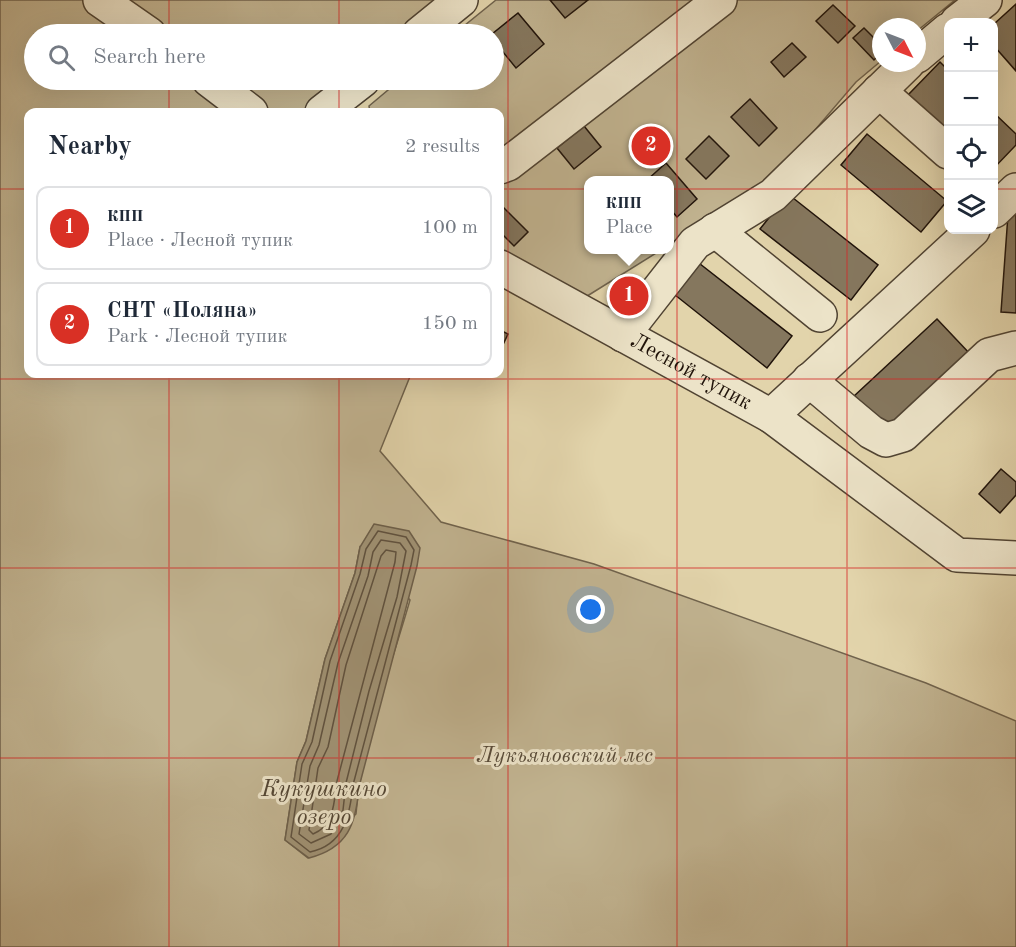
<!DOCTYPE html>
<meta charset="utf-8">
<style>
:root{--surface:#fff;--page:#f6f6f7;--text:#1f2937;--muted:#747a83;--line:#e0e1e3;--accent:#d93025}
body{margin:0;font-family:"Old Standard TT",serif;background:var(--page);color:var(--text)}
.controls{position:absolute;right:18px;top:18px;display:grid;overflow:hidden;border-radius:12px;box-shadow:0 6px 24px #0002}
.controls button{width:54px;height:54px;display:grid;place-items:center;padding:0;border:0;border-bottom:2px solid var(--line);background:var(--surface);color:var(--text);font:30px sans-serif}
.compass{position:absolute;left:872px;top:18px;width:54px;height:54px;border-radius:50%;background:var(--surface);box-shadow:0 6px 24px #0002;rotate:132deg}
.you{position:absolute;left:591px;top:610px;width:21px;height:21px;margin:-15px;border:4px solid #fff;border-radius:50%;background:#1a73e8;box-shadow:0 0 0 9px #1a73e833}
.badge{display:grid;place-items:center;width:39px;height:39px;border-radius:50%;background:var(--accent);color:#fff;font-size:20px;font-weight:700}
.pin{position:absolute;translate:-50% -50%;border:3px solid #fff;box-shadow:0 2px 6px #0006}
.popup{position:absolute;left:584px;top:176px;width:90px;height:78px;box-sizing:border-box;display:grid;place-content:center;border-radius:12px;background:var(--surface);filter:drop-shadow(0 2px 4px #0005);font-size:20px;white-space:nowrap;color:var(--muted)}
.popup b{font-size:22px;color:var(--text)}
.popup::after{content:'';position:absolute;left:50%;top:100%;margin-left:-12px;border:12px solid transparent;border-top-color:var(--surface)}
.list{margin:0;padding:0;list-style:none}
h2{display:flex;justify-content:space-between;align-items:center;height:78px;margin:0;padding:0 24px;font-size:26px}
h2 small{font-size:20px;font-weight:400;color:var(--muted)}
.list li{display:grid;grid-template-columns:39px 1fr auto;gap:18px;align-items:center;box-sizing:border-box;height:84px;margin:0 12px 12px;padding:0 12px;border:2px solid var(--line);border-radius:12px}
.list b{display:block;font-size:22px;white-space:nowrap}
.list p{margin:0;font-size:20px;white-space:nowrap;color:var(--muted)}
.list em{font-size:20px;font-style:normal;color:var(--muted)}
.icon{flex:none;width:33px;height:33px;fill:none;stroke:currentColor;stroke-width:2;stroke-linecap:round;stroke-linejoin:round}
.map{position:relative;flex:none;width:1016px;height:947px;overflow:hidden}
.search{position:absolute;background:var(--surface);box-shadow:0 6px 24px #0002;left:24px;top:24px;width:480px;height:66px;display:flex;align-items:center;gap:15px;box-sizing:border-box;padding:0 21px;border-radius:33px;color:var(--muted);font-size:22px}
.panel{position:absolute;background:var(--surface);box-shadow:0 6px 24px #0002;left:24px;top:108px;width:480px;height:270px;border-radius:12px}
.map>svg:first-child{display:block}
</style>
<div class="map">
<svg width="1016" height="947" viewBox="0 0 1016 947">
<rect width="100%" height="100%" fill="#e2d4ab"/>
<filter id="stains"><feTurbulence type="fractalNoise" baseFrequency=".00333" numOctaves="4"/><feColorMatrix values="0 0 0 0 .2 0 0 0 0 .09 0 0 0 0 .02 0 0 0 .5 -.17"/></filter>
<radialGradient id="worn" r=".72"><stop offset=".6" stop-color="#630" stop-opacity="0"/><stop offset="1" stop-color="#630" stop-opacity=".3"/></radialGradient>
<!-- green -->
<path fill="#c1b390" stroke="#70634d" stroke-width="1.5" fill-rule="evenodd" d="M0,0H449L409,34H34V80H356L352,112H28V374H411L380,451L441,522L594,564L926,683L1016,721V947H0ZM360,547L410,600C390,670 362,741 356,814L308,858L285,840L297,762L306,741L325,659L355,573Z
M496,0H955L917,31V27H881V61L856,82L773,179L670,244V180H588V250H661L584,298L500,249V112H370L369,106L400,80H494V34H454Z"/>
<!-- water -->
<path fill="#a09274" stroke="#6d5f4a" stroke-width="1.5" d="M374,524L409,531L420,548L417,566L359,787C356,824 348,848 309,858L285,840L297,762L306,741L325,659L355,573L360,547Z"/>
<g fill="none" stroke-linecap="round" stroke-linejoin="round">
<!-- shore -->
<path stroke="#60523f" stroke-width="1.5" d="M378,531L406,537L414,550L411,565L353,785C350,815 344,845 310,852L291,837L302,764L312,742L330,661L360,574L366,549Z
M381,540L400,543L406,551L397,597L369,691L346,783L343,810L331,834L311,843L299,834L310,766L319,745L338,663L368,576L373,552Z
M386,550L396,552L395,562L337,781C334,801 335,825 313,834L309,830L318,768L328,747L346,665L381,556Z"/>
</g>
<!-- building -->
<path fill="#85775e" stroke="#20130a" stroke-width="1.5" d="M550,0H588L565,18Z
M1016,4V71L994,46V24Z
M833,5L855,26L838,43L816,21Z
M518,13L544,44L516,68L494,41L492,34Z
M864,28L881,45V53L874,60L853,38Z
M792,43L806,57L784,77L771,62Z
M940,62L948,70V133L908,95Z
M750,99L777,128L759,146L731,117Z
M994,113L1016,134V145L994,168Z
M584,126L601,147L574,169L557,148Z
M867,134L947,201L921,232L841,165Z
M709,136L729,156L706,179L686,159Z
M666,163L697,199L677,217L670,209V180H647Z
M788,194L878,265L851,300L760,229Z
M1009,201L1016,202V313L1001,312Z
M502,206L528,232L514,246L500,232V209Z
M695,260L792,336L767,368L670,291Z
M630,279L646,291L629,314L613,302Z
M937,319L971,355L887,434L853,397Z
M500,330L508,334L500,351Z
M1001,469L1016,482V495L1000,513L979,494Z"/>
<g fill="none" stroke-linecap="round" stroke-linejoin="round">
<!-- minor casing -->
<g stroke="#504332" stroke-width="36">
<g id="minor">
<path d="M100,0L149,34"/>
<path d="M957,22L985,0"/>
<path d="M419,34L461,0"/>
<path d="M917,56L948,30"/>
<path d="M209,80L251,112"/>
<path d="M879,91L948,152"/>
<path d="M322,112L363,80"/>
<path d="M500,167L508,164L720,0"/>
<path d="M994,211L1016,190"/>
<path d="M715,230L820,315"/>
<path id="s1" d="M500,267L771,416L957,555L1016,558"/>
<path d="M623,335L695,243L773,195L908,63"/>
<path d="M809,380L871,432L886,440L903,435L989,355L1016,348"/>
<path d="M771,416L973,230"/>
</g>
</g>
<!-- minor -->
<use href="#minor" stroke="#ece3c8" stroke-width="33"/>
</g>
<!-- grid -->
<path fill="none" stroke="#d62828" stroke-width="1.5" stroke-opacity="0.55" d="M169,0V34M339,0V34M508,0V947M677,0V947M847,0V947M169,80V112M339,80V112M0,189H28M500,189H948M994,189H1016M169,374V947M339,374V947M0,379H1016M0,568H1016M0,758H1016"/>
<g text-anchor="middle" dominant-baseline="central" stroke-width="6" stroke-linejoin="round" paint-order="stroke">
<!-- street labels -->
<g font-size="22" fill="#20130a" stroke="#ece3c8">
<text stroke="none"><textPath href="#s1" startOffset="218">Лесной тупик</textPath></text>
</g>
<!-- park labels -->
<g font-size="22" font-style="italic" fill="#584b39" stroke="#ece3c8">
<text x="565" y="756">Лукьяновский лес</text>
</g>
<!-- water labels -->
<g font-size="24" font-style="italic" fill="#534634" stroke="#ece3c8">
<text x="324" y="790">Кукушкино<tspan x="324" dy="28">озеро</tspan></text>
</g>
</g>
<rect width="100%" height="100%" filter="url(#stains)"/>
<rect width="100%" height="100%" fill="url(#worn)"/>
</svg>
<div class="controls">
<button>+</button>
<button>−</button>
<button><svg class="icon" aria-label="locate" viewBox="0 0 24 24"><circle cx="12" cy="12" r="6"/><path d="M12 2v4M12 18v4M2 12h4M18 12h4"/></svg></button>
<button><svg class="icon" aria-label="layers" viewBox="0 0 24 24"><path d="M12 4l9 5-9 5-9-5zM3 14l9 5 9-5"/></svg></button>
</div>
<svg class="compass" viewBox="-18 -18 36 36"><path d="M0-13l5 13h-10z" fill="#e53935"/><path d="M0 13l5-13h-10z" fill="#747a83"/></svg>
<div class="you"></div>
<div class="pin badge" style="left:629px;top:296px">1</div>
<div class="popup"><b>кпп</b>Place</div>
<div class="pin badge" style="left:651px;top:146px">2</div>
<div class="search"><svg class="icon" aria-label="search" viewBox="0 0 24 24"><circle cx="10" cy="10" r="6"/><path d="M15 15l6 6"/></svg>Search here</div>
<section class="panel">
<h2>Nearby<small>2 results</small></h2>
<ul class="list">
<li><span class="badge">1</span><div><b>кпп</b><p>Place · Лесной тупик</p></div><em>100 m</em></li>
<li><span class="badge">2</span><div><b>СНТ «Поляна»</b><p>Park · Лесной тупик</p></div><em>150 m</em></li>
</ul>
</section>
</div>
